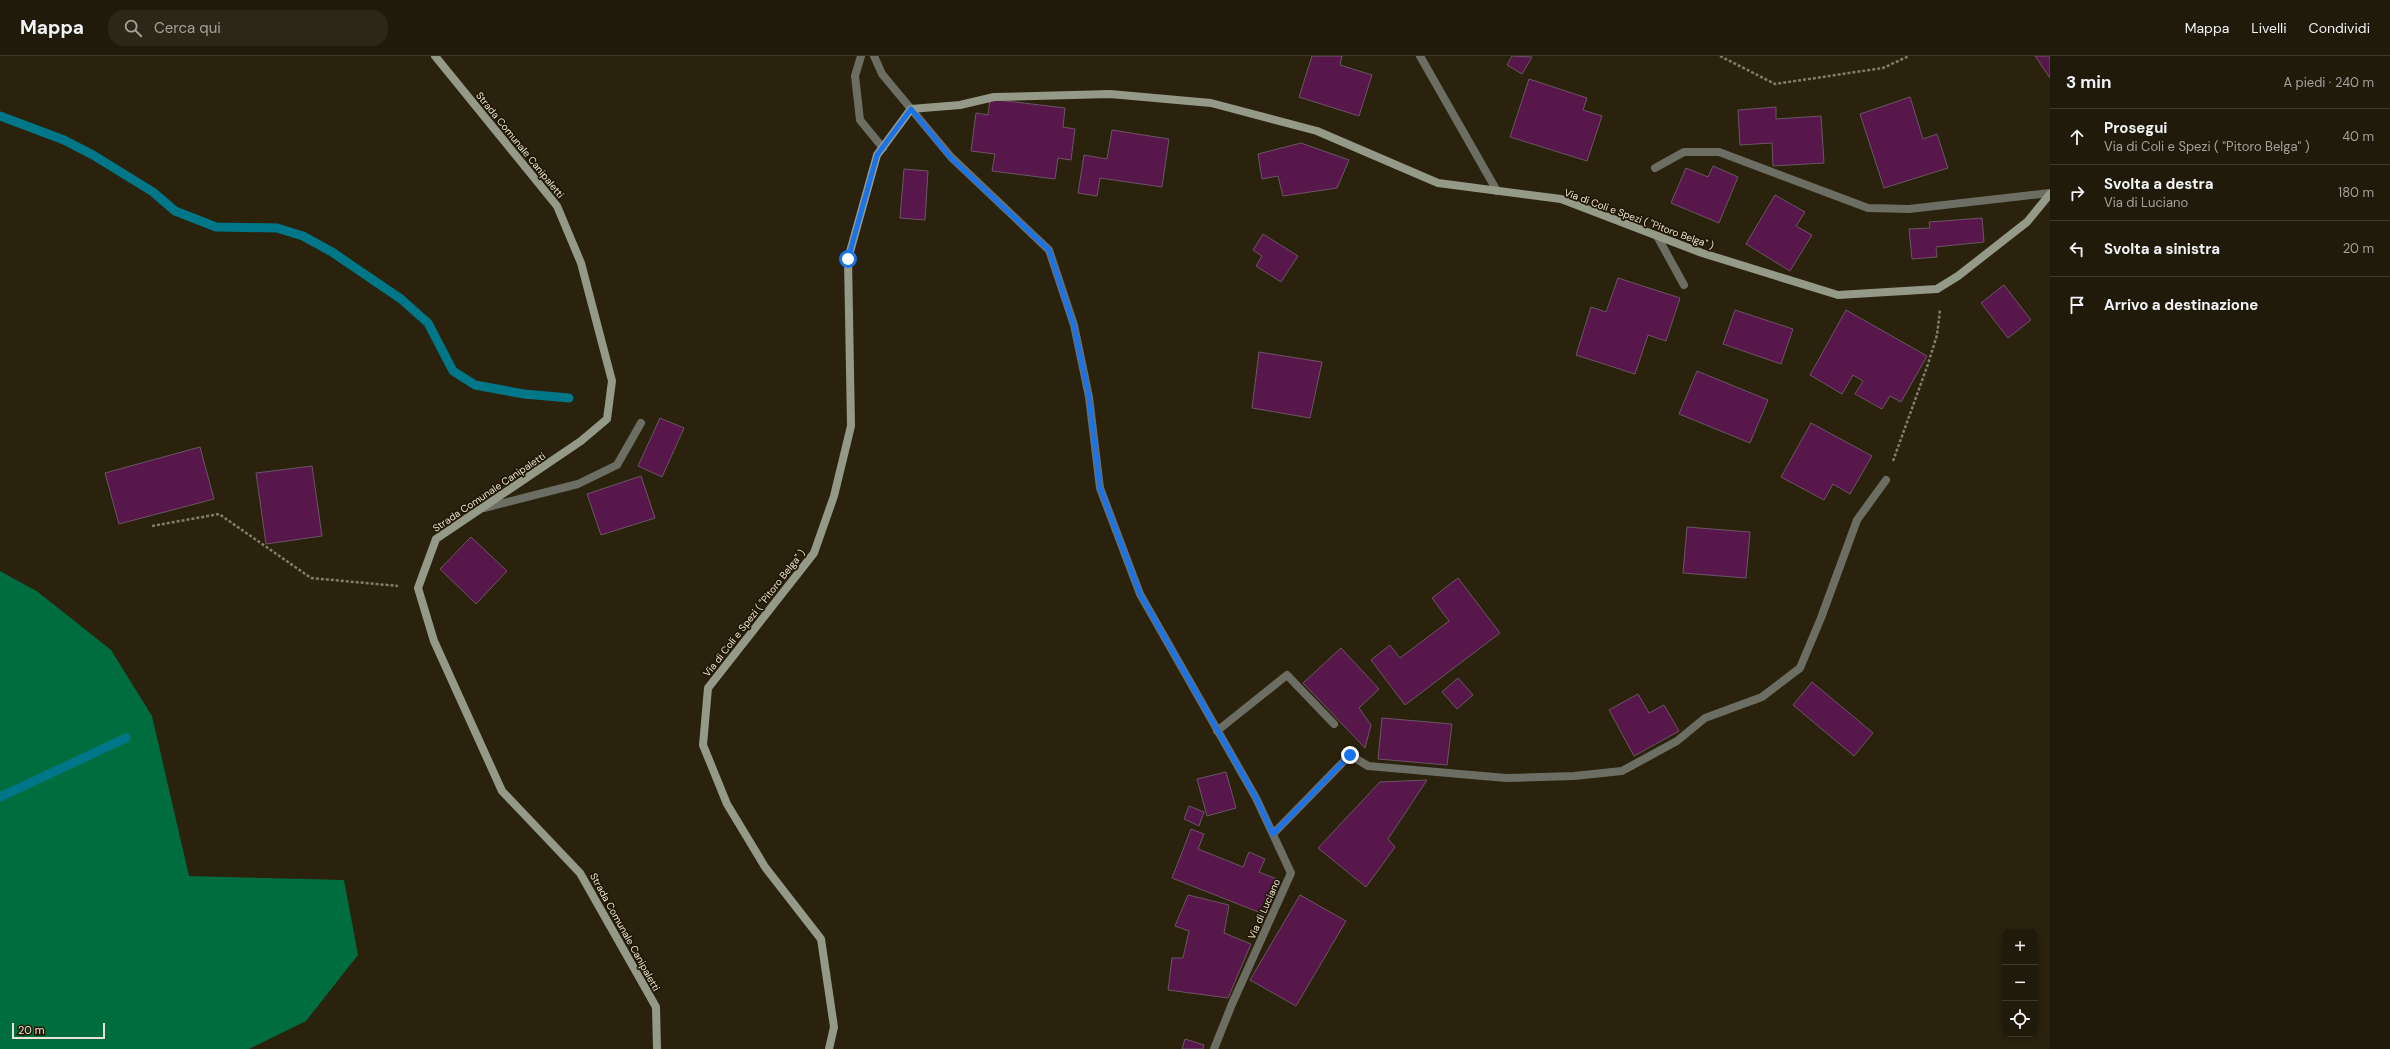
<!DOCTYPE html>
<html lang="it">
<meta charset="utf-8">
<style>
:root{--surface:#201a0a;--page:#2d2718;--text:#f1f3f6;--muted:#a2a19c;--line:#3d382b}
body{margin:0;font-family:"DM Sans",sans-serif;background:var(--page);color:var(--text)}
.controls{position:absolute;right:12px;bottom:12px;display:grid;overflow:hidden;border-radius:8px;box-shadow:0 2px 6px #0003}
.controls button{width:36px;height:36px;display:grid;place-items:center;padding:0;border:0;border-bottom:1px solid var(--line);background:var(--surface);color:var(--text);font:20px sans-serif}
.scale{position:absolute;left:12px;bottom:10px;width:93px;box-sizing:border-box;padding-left:4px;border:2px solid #e9e3d6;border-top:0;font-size:11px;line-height:14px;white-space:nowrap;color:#e9e3d6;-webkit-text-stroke:3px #211804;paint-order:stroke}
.stop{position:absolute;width:12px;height:12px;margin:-9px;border:3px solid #1a73e8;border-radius:50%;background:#fff}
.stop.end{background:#1a73e8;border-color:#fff;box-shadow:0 1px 4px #0008}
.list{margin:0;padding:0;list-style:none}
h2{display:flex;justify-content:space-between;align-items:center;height:52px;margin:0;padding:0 16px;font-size:17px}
h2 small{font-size:13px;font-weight:400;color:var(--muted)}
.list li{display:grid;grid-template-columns:26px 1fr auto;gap:12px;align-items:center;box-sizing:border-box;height:56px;padding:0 16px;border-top:1px solid var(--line)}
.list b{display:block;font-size:15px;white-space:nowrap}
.list p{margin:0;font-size:13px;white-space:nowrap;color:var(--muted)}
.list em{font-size:13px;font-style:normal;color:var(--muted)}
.icon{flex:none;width:22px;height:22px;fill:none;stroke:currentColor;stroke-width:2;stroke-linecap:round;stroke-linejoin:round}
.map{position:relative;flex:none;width:2050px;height:993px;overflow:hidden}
header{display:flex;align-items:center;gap:24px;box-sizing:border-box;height:56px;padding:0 20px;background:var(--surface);border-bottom:1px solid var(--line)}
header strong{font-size:19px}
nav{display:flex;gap:22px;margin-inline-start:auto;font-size:14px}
.search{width:280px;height:36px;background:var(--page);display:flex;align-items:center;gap:10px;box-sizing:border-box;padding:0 14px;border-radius:16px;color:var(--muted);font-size:15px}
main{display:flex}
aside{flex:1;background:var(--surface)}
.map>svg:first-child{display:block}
</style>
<header>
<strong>Mappa</strong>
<div class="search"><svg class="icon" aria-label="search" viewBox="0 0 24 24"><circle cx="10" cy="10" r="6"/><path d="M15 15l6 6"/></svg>Cerca qui</div>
<nav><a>Mappa</a><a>Livelli</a><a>Condividi</a></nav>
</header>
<main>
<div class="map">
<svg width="2050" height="993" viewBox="0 0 2050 993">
<rect width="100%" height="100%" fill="#2a220d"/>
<!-- forest -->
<path fill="#006d3f" d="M0,515L38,536L111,594L152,660L189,820L344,824L358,899L306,965L249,993H0Z"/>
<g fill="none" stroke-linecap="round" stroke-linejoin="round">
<!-- stream -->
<path stroke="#078" stroke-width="9" d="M0,60L64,84L93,99L153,136L175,155L216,171L277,172L303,180L332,196L401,243L428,267L453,315L475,329L524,338L569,342
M0,741L126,682"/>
</g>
<!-- building -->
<path fill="#58174b" stroke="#6b5564" d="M1312,0H1342L1340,9L1372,19L1359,60L1299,41Z
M1512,0L1532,1L1522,18L1507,9Z
M2035,0H2050V22Z
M1529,23L1587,42L1583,54L1602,60L1587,105L1510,81Z
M1910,41L1923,83L1937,78L1948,112L1884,132L1860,58Z
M990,43L1065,52L1063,71L1075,73L1071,104L1058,102L1055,123L992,115L995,98L971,95L976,57L988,59Z
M1776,51V63L1821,60L1824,107L1773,110L1772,87L1740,89L1738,54Z
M1112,74L1169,83L1162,131L1100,122L1097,140L1078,137L1084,99L1107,103Z
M1301,87L1349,104L1337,132L1283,140L1278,120L1262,123L1258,98Z
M1713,110L1738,121L1719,167L1671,147L1686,112L1708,121Z
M904,113L928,115L925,164L900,162Z
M1775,139L1805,156L1796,170L1812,179L1790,215L1746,188Z
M1982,162L1984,186L1936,191L1937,201L1912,203L1909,173L1930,172L1929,166Z
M1263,178L1298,200L1281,226L1256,210L1262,200L1253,194Z
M1618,222L1680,242L1666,285L1648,279L1635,318L1576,299L1591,251L1606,256Z
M2004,229L2031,264L2008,282L1981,247Z
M1735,254L1793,273L1781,308L1723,288Z
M1846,254L1927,300L1901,346L1890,340L1882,353L1855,338L1863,325L1853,319L1842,338L1810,319Z
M1259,296L1322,306L1310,362L1252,352Z
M1697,315L1768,344L1750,387L1679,358Z
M660,362L684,372L662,421L638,410Z
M1811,367L1872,400L1850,438L1833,428L1824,444L1781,421Z
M200,391L214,443L119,468L105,417Z
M312,410L322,480L266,488L256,417Z
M641,420L655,462L601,479L587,438Z
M1687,471L1750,476L1746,522L1683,517Z
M471,481L507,515L476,548L440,513Z
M1458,522L1500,577L1405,649L1371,604L1390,589L1400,602L1449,565L1432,542Z
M1341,592L1379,633L1359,652L1371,669L1365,692L1303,627Z
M1458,622L1473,639L1457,653L1442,636Z
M1812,626L1873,677L1854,700L1793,649Z
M1638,638L1649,657L1664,649L1679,675L1634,700L1609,654Z
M1382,662L1452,668L1447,709L1378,703Z
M1226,716L1236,752L1207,760L1197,723Z
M1427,724L1388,783L1395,791L1366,831L1318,792L1380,726Z
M1189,750L1204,756L1199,770L1184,763Z
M1191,773L1204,778L1198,793L1243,811L1249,796L1265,803L1259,816L1279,824L1266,859L1172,822Z
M1188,839L1229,849L1224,877L1251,888L1228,942L1168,934L1172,902H1183L1189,875L1175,870Z
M1300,839L1346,865L1296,950L1250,924Z
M1185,983L1204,989L1203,993H1182Z"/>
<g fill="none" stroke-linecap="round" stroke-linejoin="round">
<!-- path -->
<path stroke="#837c6b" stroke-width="2.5" stroke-dasharray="3 2" stroke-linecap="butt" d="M1720,0L1775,28L1883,12L1909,0
M1893,405L1928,308L1937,279L1940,254
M152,470L219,458L311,522L398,530"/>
<!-- lane -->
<path stroke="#6c6e63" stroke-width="8" d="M1420,0L1497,135
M1655,112L1684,96H1719L1868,152L1909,153L2050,137
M1657,180L1684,229
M484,452L578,428L617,409L641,367
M1217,675L1287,619L1334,668"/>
<!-- street -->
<path stroke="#6c6e63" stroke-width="8" d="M861,0L855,20L860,64L883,92
M874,0L882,18L951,101L1049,194L1074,269L1089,341L1100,432L1140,538L1256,742L1291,817L1232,948L1214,993
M1273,778L1350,699L1368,710L1506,722L1574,720L1622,715L1677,685L1705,662L1762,641L1800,612L1821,562L1857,464L1886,424"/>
<!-- secondary -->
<path stroke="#959988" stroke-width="8" d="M435,0L557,150L581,207L612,325L607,363L581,385L436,483L418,532L434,585L502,735L580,817L656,951L657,993
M829,993L834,971L821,883L765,811L727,748L703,689L708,632L814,497L834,440L851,370L848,203L877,99L911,53L960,49L994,41L1110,38L1211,47L1317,75L1438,127L1561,143L1702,197L1838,239L1937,233L1958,220L2027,166L2050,138"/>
</g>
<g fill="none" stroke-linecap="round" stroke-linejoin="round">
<!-- route -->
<path stroke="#1a73e8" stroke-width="5" d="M848,203L877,99L911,53L950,101L1049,194L1074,270L1089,341L1100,432L1140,538L1256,742L1273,778L1350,699"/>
</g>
<g text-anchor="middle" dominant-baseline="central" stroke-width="3.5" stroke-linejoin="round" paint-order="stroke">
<!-- street labels -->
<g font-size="10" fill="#e9e3d6" stroke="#211804">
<text transform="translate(520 89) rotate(51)">Strada Comunale Canipaletti</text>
<text transform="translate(1639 163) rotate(20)">Via di Coli e Spezi ( "Pitoro Belga" )</text>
<text transform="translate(489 436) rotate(-34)">Strada Comunale Canipaletti</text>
<text transform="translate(754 557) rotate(-52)">Via di Coli e Spezi ( "Pitoro Belga" )</text>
<text transform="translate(1264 853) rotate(-66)">Via di Luciano</text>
<text transform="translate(625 876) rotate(61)">Strada Comunale Canipaletti</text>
</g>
</g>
</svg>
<div class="controls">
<button>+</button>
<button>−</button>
<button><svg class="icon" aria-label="locate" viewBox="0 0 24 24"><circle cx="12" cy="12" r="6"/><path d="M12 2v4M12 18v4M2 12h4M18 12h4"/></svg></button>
</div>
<div class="scale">20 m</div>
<div class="stop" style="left:848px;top:203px"></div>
<div class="stop end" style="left:1350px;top:699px"></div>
</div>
<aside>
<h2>3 min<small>A piedi · 240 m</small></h2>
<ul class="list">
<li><svg class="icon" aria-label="ahead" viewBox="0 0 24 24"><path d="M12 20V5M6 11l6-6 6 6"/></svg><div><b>Prosegui</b><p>Via di Coli e Spezi ( &quot;Pitoro Belga&quot; )</p></div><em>40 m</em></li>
<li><svg class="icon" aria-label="right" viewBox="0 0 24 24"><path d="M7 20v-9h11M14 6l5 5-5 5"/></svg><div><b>Svolta a destra</b><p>Via di Luciano</p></div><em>180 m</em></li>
<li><svg class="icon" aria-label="left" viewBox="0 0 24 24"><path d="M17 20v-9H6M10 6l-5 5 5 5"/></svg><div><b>Svolta a sinistra</b></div><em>20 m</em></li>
<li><svg class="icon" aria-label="arrive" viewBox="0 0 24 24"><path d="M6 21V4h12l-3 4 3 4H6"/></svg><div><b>Arrivo a destinazione</b></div></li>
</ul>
</aside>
</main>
